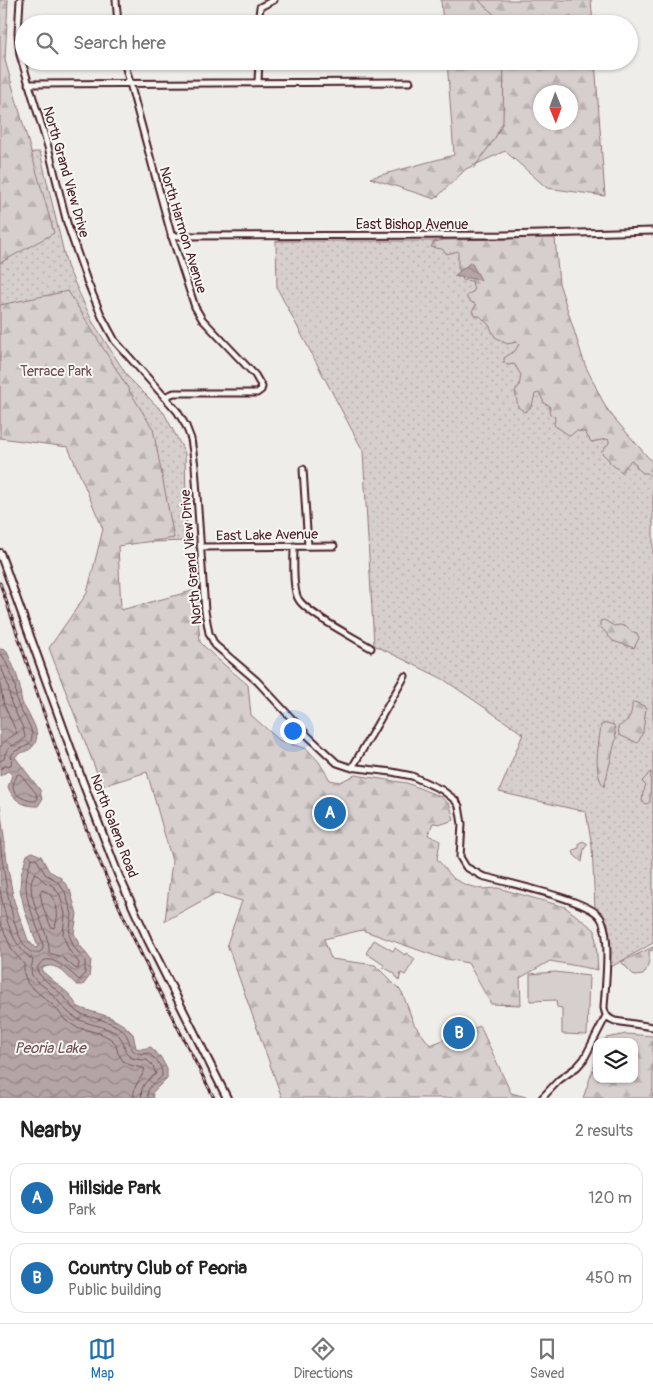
<!DOCTYPE html>
<style>
:root{--surface:#fff;--page:#f2f2f2;--text:#222;--muted:#767676;--line:#e0e0e0;--accent:#1f6fb2}
body{margin:0;font-family:Pangolin,sans-serif;background:var(--page);color:var(--text)}
.controls{position:absolute;right:15px;bottom:15px;display:grid;overflow:hidden;border-radius:10px;box-shadow:0 1px 4px #0004}
.controls button{width:45px;height:45px;display:grid;place-items:center;padding:0;border:0;border-bottom:1px solid var(--line);background:var(--surface);color:var(--text);font:25px sans-serif}
.compass{position:absolute;left:533px;top:85px;width:45px;height:45px;border-radius:50%;background:var(--surface);box-shadow:0 1px 4px #0004;rotate:179deg}
.you{position:absolute;left:292px;top:730px;width:18px;height:18px;margin:-12px;border:4px solid #fff;border-radius:50%;background:#1a73e8;box-shadow:0 0 0 8px #1a73e833}
.badge{display:grid;place-items:center;width:32px;height:32px;border-radius:50%;background:var(--accent);color:#fff;font-size:16px;font-weight:700}
.pin{position:absolute;translate:-50% -50%;border:2px solid #fff;box-shadow:0 1px 5px #0006}
.list{margin:0;padding:0;list-style:none}
h2{display:flex;justify-content:space-between;align-items:center;height:65px;margin:0;padding:0 20px;font-size:21px}
h2 small{font-size:16px;font-weight:400;color:var(--muted)}
.list li{display:grid;grid-template-columns:32px 1fr auto;gap:15px;align-items:center;box-sizing:border-box;height:70px;margin:0 10px 10px;padding:0 10px;border:1px solid var(--line);border-radius:15px}
.list b{display:block;font-size:19px;white-space:nowrap}
.list p{margin:0;font-size:16px;white-space:nowrap;color:var(--muted)}
.list em{font-size:16px;font-style:normal;color:var(--muted)}
.icon{flex:none;width:28px;height:28px;fill:none;stroke:currentColor;stroke-width:2;stroke-linecap:round;stroke-linejoin:round}
.map{position:relative;flex:none;width:653px;height:1098px;overflow:hidden}
.search{position:absolute;background:var(--surface);box-shadow:0 1px 4px #0004;left:15px;right:15px;top:15px;height:55px;display:flex;align-items:center;gap:12px;box-sizing:border-box;padding:0 18px;border-radius:28px;color:var(--muted);font-size:19px}
.sheet{height:225px;background:var(--surface)}
nav{display:flex;justify-content:space-around;align-items:center;box-sizing:border-box;height:70px;border-top:1px solid var(--line);background:var(--surface);font-size:14px;color:var(--muted)}
nav a{display:grid;justify-items:center;gap:2px}
nav .on{color:var(--accent)}
.map>svg:first-child{display:block}
</style>
<div class="map">
<svg width="653" height="1098" viewBox="0 0 653 1098">
<defs>
<pattern id="grass-dots" width="8" height="8" patternUnits="userSpaceOnUse" patternTransform="scale(1.25)"><rect width="8" height="8" fill="#d7cfce"/><path d="M2 2h.1M6 6h.1" fill="none" stroke="#bab1b1" stroke-width="1.8" stroke-linecap="round"/></pattern>
<pattern id="forest-firs" width="22" height="20" patternUnits="userSpaceOnUse" patternTransform="scale(1.25)"><rect width="22" height="20" fill="#d7cfce"/><path d="M5 1l3.5 6h-7zM16 11l3.5 6h-7z" fill="#bab1b1"/></pattern>
<pattern id="water-waves" width="16" height="10" patternUnits="userSpaceOnUse" patternTransform="scale(1.25)"><rect width="16" height="10" fill="#b4a4a5"/><path d="M0 5q4-4 8 0t8 0" fill="none" stroke="#948587"/></pattern>
</defs>
<rect width="100%" height="100%" fill="#efedea"/>
<filter id="ink" filterUnits="userSpaceOnUse"><feTurbulence type="fractalNoise" baseFrequency=".02" numOctaves="2"/><feDisplacementMap in="SourceGraphic" scale="10" xChannelSelector="R" yChannelSelector="G"/><feConvolveMatrix kernelMatrix="1 2 1 2 8 2 1 2 1" color-interpolation-filters="sRGB"/></filter>
<g filter="url(#ink)">
<!-- grass -->
<path fill="url(#grass-dots)" stroke="#90777c" d="M40,152L67,266L92,321L128,377L164,413L185,453L187,541L151,542L146,425L0,430V153Z
M276,241H553L556,309L573,363L653,471V943L611,967L608,923L595,908L592,846L586,812L499,792L523,734L443,679L374,645L363,451L277,288Z"/>
<!-- forest -->
<path fill="url(#forest-firs)" stroke="#90777c" fill-rule="evenodd" d="M0,0H8L5,60L54,233L0,263Z
M441,0H591L593,24H443Z
M447,61H595L605,196L547,188L505,151L466,169L435,199L370,178L454,155ZM540,92H570V122H540Z
M527,237L555,238L559,283L585,365L607,410L653,463V478L647,473H643L637,468L635,463L631,460L622,472L610,463L609,460L601,452L609,443V440L607,439L591,442L585,432L576,431L570,436L554,425L555,417L549,413L550,408L549,405L545,404L539,393L535,394L532,406L525,412L518,407L515,391L519,386L521,375L514,364L508,365L504,363V358L515,351L519,344L517,342L507,344L495,337L489,325L480,316H475L472,311L476,305L467,299V295L474,291L472,281L463,280L458,267V251L447,254L442,249L431,247L434,242L444,240L507,239Z
M68,291L153,429L174,538L118,546L121,610L196,590L200,642L214,656L248,685L251,715L279,740L307,749L319,762L330,780L340,782L355,775L407,783L441,797L450,805L454,820L442,824L433,823L428,835L440,841L437,859L454,879L466,885L482,889L498,888L565,907L595,930L598,970L550,961L520,978L521,1005L491,1004L468,963L441,958L362,930L324,939L331,959L375,965L402,992L414,1024L430,1045L480,1026L511,1093L530,1098H282L227,944L242,901L216,893L165,921L172,861L147,772L102,786L49,648L87,593L103,529L68,447L0,438V305Z
M604,620L614,626L620,625L627,627L630,631L637,633L639,638L634,648L613,641L600,626V621Z
M635,702L646,707L643,732L638,743L619,735L618,727C628,721 632,716 632,704Z
M607,723L614,725L616,738L604,787C592,770 599,744 601,725Z
M651,772L650,802L646,804L642,801L643,792L645,790L644,788L646,786L642,781L647,776L648,774Z
M583,841L588,844L584,849L582,862L574,855L573,850L579,848V843Z
M653,947V950L649,951C650,959 648,969 643,975L635,976L621,962Z
M626,1034L653,1036V1098H583L597,1058V1079H634V1042H604L606,1038Z"/>
<!-- garden -->
<path fill="#d7cfce" stroke="#90777c" d="M374,940L393,951L395,948L405,955L406,953L415,959L405,975L401,973L399,981L394,973L383,967L384,965L366,953Z
M555,972L589,976L587,1035L562,1034V1008L557,1007L556,1000L530,1001V974Z"/>
<!-- water -->
<path fill="url(#water-waves)" stroke="#8a6f74" d="M471,262L481,280L454,276Z
M0,649L6,650C11,661 16,671 19,683C21,689 20,696 22,702C27,714 43,731 34,745C29,753 20,751 15,757L40,790L42,800L38,806C24,807 13,800 8,787L12,775L8,771L0,776Z
M0,806L8,869L14,901L28,940L35,948L38,947L25,912L20,889L21,875L27,855L32,852L41,856L49,871L60,877L70,890L77,914L74,933L79,944L91,960L89,977L83,985H77C67,977 57,960 43,968L42,971L70,995L77,1006L83,1009L110,1017L125,1026L133,1034L136,1048L142,1049L151,1047L158,1056H160L167,1069V1078L152,1093L154,1098H0Z"/>
<g fill="none" stroke-linecap="round" stroke-linejoin="round">
<!-- shore -->
<path stroke="#74545c" stroke-width="1" d="M0,654L3,656C7,665 12,675 15,685C16,690 15,696 17,701C19,713 36,727 31,741C27,749 17,748 12,754L11,765L5,766L0,769
M0,664L8,685L11,703L23,728L25,737C18,748 7,741 4,759L0,761
M0,684L4,705L17,733L6,740L0,747
M20,774L36,793L37,799L36,801C28,802 14,796 13,787C13,783 16,778 17,775Z
M0,840C2,857 12,957 37,953C42,952 43,949 43,945C34,912 17,894 32,858L37,860L45,874L57,881L65,892L72,914L69,935L74,947L85,961V973L81,979L79,980C70,972 46,946 37,969L39,974C47,983 57,989 65,998C71,1004 73,1011 81,1014C95,1019 109,1020 121,1029C135,1040 124,1057 149,1053C156,1060 163,1066 162,1076C156,1083 145,1086 148,1098
M35,873L45,882L53,886L60,895L65,914L63,935L69,950L79,963L78,969L75,968L62,957L49,953C51,930 20,892 35,873Z
M0,890C5,915 11,946 33,960C32,965 30,970 32,975C35,981 41,984 46,988C56,997 65,1012 76,1018C88,1025 103,1025 116,1033C131,1044 116,1060 147,1060L153,1066L156,1074C147,1080 139,1086 142,1098
M42,890C57,894 61,916 54,928L51,927L43,907L40,893Z
M0,922L12,950L24,964V974L28,984L55,1007L65,1020L76,1027L102,1034L111,1039L115,1043L118,1053L123,1061L130,1065L145,1069C142,1079 132,1085 134,1098"/>
<!-- stream -->
<path stroke="#8a6f74" stroke-width="1" d="M479,0C486,9 497,14 501,24
M474,168L495,138L503,122L504,61"/>
<!-- minor casing -->
<g stroke="#4a1f2b" stroke-width="9">
<path id="minor" d="M20,0L18,33L20,55L48,147L67,223L87,281L102,317L115,341L177,411L186,426L191,439L195,466L205,611L209,633L215,645L257,681L308,736L337,763L349,767L392,772L412,776L442,790L455,800L459,806L462,824L460,857L466,867L482,876C504,882 589,900 600,917C612,934 605,987 604,1008C605,1015 608,1019 615,1021L653,1027
M116,0L118,24
M258,24L260,7L274,0
M124,61L171,234L195,307L202,319L255,375L262,387L261,390L257,393H174L164,397
M258,82L259,61
M28,84L410,82
M171,236L503,235L653,231
M303,469L308,546
M294,546C294,558 292,591 299,600C308,614 355,638 371,648
M200,547L334,546
M352,768L405,676
M542,1098L559,1080L577,1067L584,1059L606,1016"/>
</g>
<!-- major casing -->
<g stroke="#4a1f2b" stroke-width="10">
<path id="major" d="M0,553L82,780L118,874L148,940L227,1098"/>
</g>
<!-- minor -->
<use href="#minor" stroke="#f6f6f2" stroke-width="5"/>
<!-- major -->
<use href="#major" stroke="#f6f6f2" stroke-width="6"/>
<!-- rail casing -->
<g stroke="#4a1f2b" stroke-width="3">
<path id="rail" d="M0,583C32,676 61,771 100,862C133,943 174,1020 214,1098"/>
</g>
<!-- rail -->
<use href="#rail" stroke="#f6f6f2" stroke-width="1" stroke-dasharray="4" stroke-linecap="butt"/>
</g>
</g>
<g text-anchor="middle" dominant-baseline="central" stroke-width="4" stroke-linejoin="round" paint-order="stroke">
<!-- street labels -->
<g font-size="14" fill="#4a1f2b" stroke="#f6f6f2">
<text transform="translate(66 172) rotate(74)">North Grand View Drive</text>
<text x="412" y="224">East Bishop Avenue</text>
<text transform="translate(183 230) rotate(73)">North Harmon Avenue</text>
<text transform="translate(267 535) rotate(-1)">East Lake Avenue</text>
<text transform="translate(191 557) rotate(-95)">North Grand View Drive</text>
<text transform="translate(114 826) rotate(69)">North Galena Road</text>
</g>
<!-- park labels -->
<g font-size="14" fill="#6d4b54" stroke="#f6f6f2">
<text x="56" y="371">Terrace Park</text>
</g>
<!-- water labels -->
<g font-size="15" font-style="italic" fill="#6f4e56" stroke="#f6f6f2">
<text x="50" y="1048">Peoria Lake</text>
</g>
</g>
</svg>
<div class="controls">
<button><svg class="icon" aria-label="layers" viewBox="0 0 24 24"><path d="M12 4l9 5-9 5-9-5zM3 14l9 5 9-5"/></svg></button>
</div>
<svg class="compass" viewBox="-18 -18 36 36"><path d="M0-13l5 13h-10z" fill="#e53935"/><path d="M0 13l5-13h-10z" fill="#767676"/></svg>
<div class="you"></div>
<div class="pin badge" style="left:330px;top:813px">A</div>
<div class="pin badge" style="left:459px;top:1033px">B</div>
<div class="search"><svg class="icon" aria-label="search" viewBox="0 0 24 24"><circle cx="10" cy="10" r="6"/><path d="M15 15l6 6"/></svg>Search here</div>
</div>
<section class="sheet">
<h2>Nearby<small>2 results</small></h2>
<ul class="list">
<li><span class="badge">A</span><div><b>Hillside Park</b><p>Park</p></div><em>120 m</em></li>
<li><span class="badge">B</span><div><b>Country Club of Peoria</b><p>Public building</p></div><em>450 m</em></li>
</ul>
</section>
<nav>
<a class="on"><svg class="icon" aria-label="map" viewBox="0 0 24 24"><path d="M3 6l6-2 6 2 6-2v14l-6 2-6-2-6 2zM9 4v14M15 6v14"/></svg>Map</a>
<a><svg class="icon" aria-label="directions" viewBox="0 0 24 24"><path d="M12 3l9 9-9 9-9-9zM9 14v-3h6M13 9l2 2-2 2"/></svg>Directions</a>
<a><svg class="icon" aria-label="saved" viewBox="0 0 24 24"><path d="M7 4h10v16l-5-4-5 4z"/></svg>Saved</a>
</nav>
